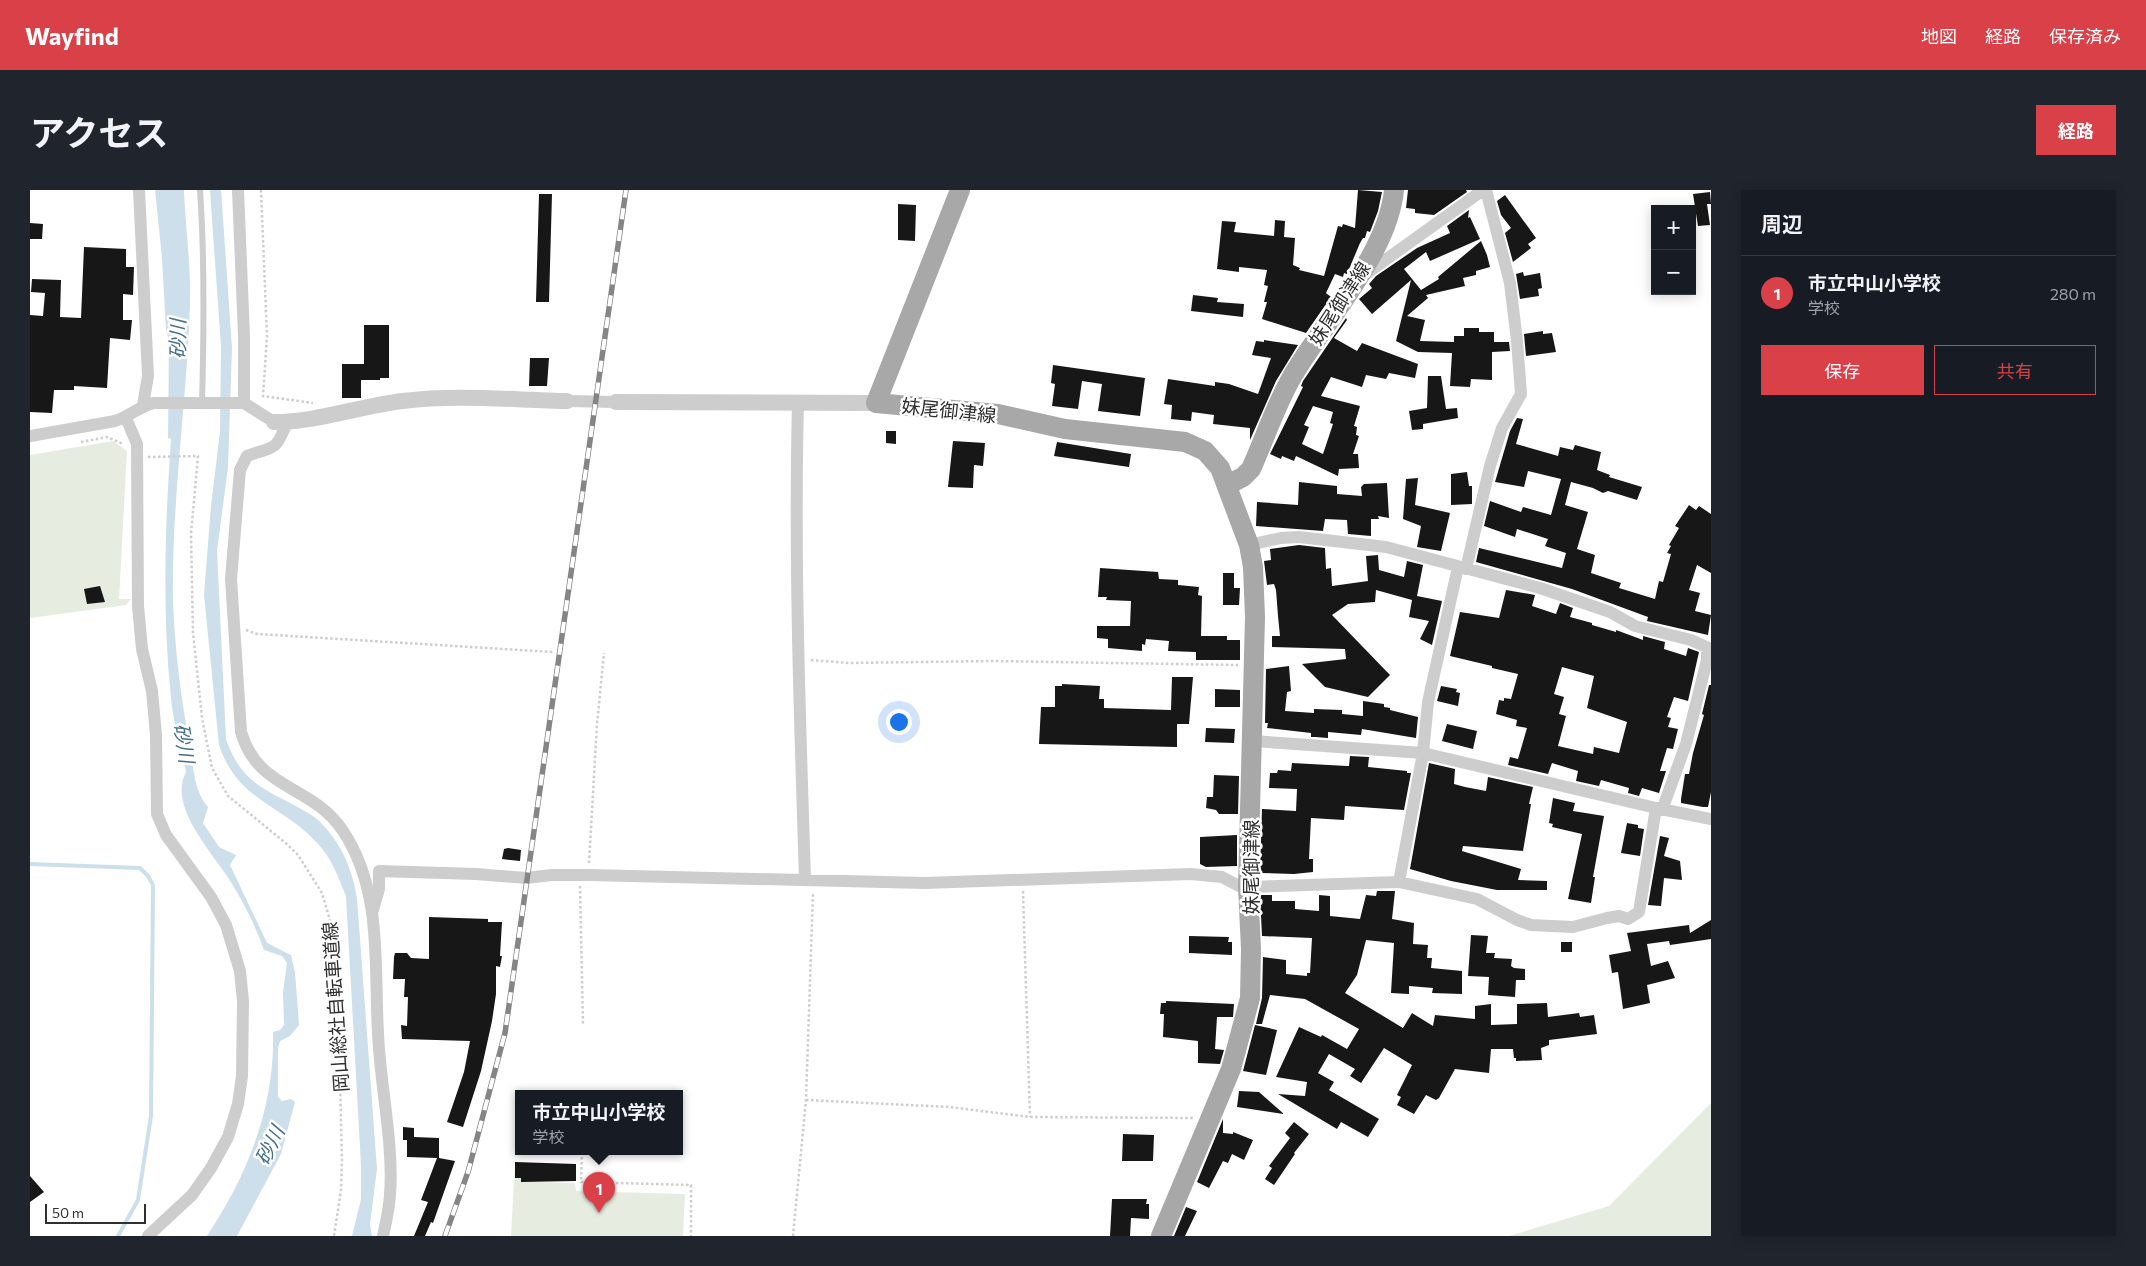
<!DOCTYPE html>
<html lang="ja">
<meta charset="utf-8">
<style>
:root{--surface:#171b24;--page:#20242c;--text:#f1f3f6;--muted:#9ea1a6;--line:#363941;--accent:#da4048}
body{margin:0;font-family:Commissioner,"Noto Sans JP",sans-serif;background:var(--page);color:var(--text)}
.controls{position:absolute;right:15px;top:15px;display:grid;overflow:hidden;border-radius:0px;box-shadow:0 2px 12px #0003}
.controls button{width:45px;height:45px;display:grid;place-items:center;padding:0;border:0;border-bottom:1px solid var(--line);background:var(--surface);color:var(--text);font:25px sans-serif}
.scale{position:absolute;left:15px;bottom:12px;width:101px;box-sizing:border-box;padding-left:5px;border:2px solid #303030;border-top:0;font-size:14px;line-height:18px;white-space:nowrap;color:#303030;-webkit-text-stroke:4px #fff;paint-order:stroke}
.you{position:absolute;left:868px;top:531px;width:18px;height:18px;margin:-12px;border:4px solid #fff;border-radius:50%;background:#1a73e8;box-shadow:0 0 0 8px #1a73e833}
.badge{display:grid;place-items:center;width:32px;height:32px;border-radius:50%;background:var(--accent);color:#fff;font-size:16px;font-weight:700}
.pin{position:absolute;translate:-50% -41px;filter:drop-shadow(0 1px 2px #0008)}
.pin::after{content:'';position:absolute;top:26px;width:18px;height:15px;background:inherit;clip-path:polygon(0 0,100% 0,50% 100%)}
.popup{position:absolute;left:485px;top:900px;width:168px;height:65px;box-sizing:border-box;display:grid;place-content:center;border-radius:0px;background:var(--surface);filter:drop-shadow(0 1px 4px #0005);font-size:16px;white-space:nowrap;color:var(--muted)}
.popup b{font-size:19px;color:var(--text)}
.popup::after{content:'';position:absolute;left:50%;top:100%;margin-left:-10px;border:10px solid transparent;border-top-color:var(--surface)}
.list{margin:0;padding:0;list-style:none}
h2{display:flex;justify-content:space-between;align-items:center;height:65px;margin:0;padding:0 20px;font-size:21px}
h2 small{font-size:16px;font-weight:400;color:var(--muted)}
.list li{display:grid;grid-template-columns:32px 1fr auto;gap:15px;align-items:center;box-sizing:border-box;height:75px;padding:0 20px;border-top:1px solid var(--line)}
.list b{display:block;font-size:19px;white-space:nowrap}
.list p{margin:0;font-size:16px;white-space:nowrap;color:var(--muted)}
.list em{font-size:16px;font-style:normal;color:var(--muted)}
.actions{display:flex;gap:10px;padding:15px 20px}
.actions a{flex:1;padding:11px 0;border:1px solid var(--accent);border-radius:0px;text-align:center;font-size:18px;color:var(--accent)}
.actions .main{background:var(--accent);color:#fff}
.map{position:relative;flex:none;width:1681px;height:1046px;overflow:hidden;border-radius:0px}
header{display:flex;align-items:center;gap:30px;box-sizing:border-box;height:70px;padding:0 25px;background:var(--accent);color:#fff}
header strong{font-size:24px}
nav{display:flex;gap:28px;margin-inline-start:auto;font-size:18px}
.intro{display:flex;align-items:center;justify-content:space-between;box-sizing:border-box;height:120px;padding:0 30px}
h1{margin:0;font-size:35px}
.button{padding:12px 22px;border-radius:0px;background:var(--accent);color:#fff;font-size:18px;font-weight:700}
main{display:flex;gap:30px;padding:0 30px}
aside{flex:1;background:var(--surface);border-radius:0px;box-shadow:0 2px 12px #0003}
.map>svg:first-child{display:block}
</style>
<header>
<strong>Wayfind</strong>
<nav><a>地図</a><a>経路</a><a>保存済み</a></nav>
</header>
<div class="intro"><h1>アクセス</h1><a class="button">経路</a></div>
<main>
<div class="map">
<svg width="1681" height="1046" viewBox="0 0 1681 1046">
<rect width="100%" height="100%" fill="#fff"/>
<!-- green -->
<path fill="#e6ecdf" d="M83,251L97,261L89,409H101L96,415L0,428V265Z
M1681,913V1046H1479L1579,1016Z
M485,973L506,974V992L545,993L546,1001L655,1004L653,1046H481Z"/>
<!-- water -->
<path fill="#cddfea" d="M125,0H154V4C156,40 161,77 160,114C157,213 141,313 143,413C145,460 151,509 160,556C163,575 164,602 178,617L173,633L189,657L206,665L200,675L237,753L261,765L265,782L269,835L260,846L250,851L248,859V907L252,911L261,909L265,912L251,964L207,1046H177C218,984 245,917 243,842L250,840L254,835L253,802L257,773L252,766L234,760C226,737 215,715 202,694C185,665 137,618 156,582C151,557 143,533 141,508C132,421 135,335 141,249L138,248L139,149L136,141L132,68Z
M180,0H191L202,158L198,277L187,361L196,549C209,587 228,597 262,614C271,619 281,624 288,630C311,652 322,678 327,708L347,979L340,1034L342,1046H322L331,1009V975L316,706C308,687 302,668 287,653C252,614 208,612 189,555L174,405L181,316L190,241L191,157Z"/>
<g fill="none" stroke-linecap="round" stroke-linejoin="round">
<!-- stream -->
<path stroke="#cddfea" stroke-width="4" d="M0,674L110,678L118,686L123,695L121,926L108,1010L88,1046"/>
</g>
<!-- building -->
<path fill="#171717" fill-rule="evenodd" d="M1328,0L1352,2L1348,21L1340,42L1337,41L1335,48H1333L1330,53L1317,84L1314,83L1313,87L1305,84L1296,103L1301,107L1276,143L1232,129L1237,112H1234L1238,96L1234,95L1237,80L1209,77V82L1187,79L1192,31L1206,32L1204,42L1244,46L1245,30L1255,31L1254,47L1265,48L1263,75L1270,78L1269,80L1294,86L1308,36L1312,37L1313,34L1325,38Z
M1378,0H1436L1437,2L1404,25L1385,23V19L1376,18Z
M1680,2L1681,14H1677L1680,35L1668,36L1663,4Z
M509,4H522L519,112H506Z
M1475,5L1506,48L1498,54L1501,58L1483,72L1475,43L1481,38L1471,25L1467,11Z
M868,14L886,15L885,51L868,50Z
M1439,20L1438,28L1440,27L1450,49L1400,71L1396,62L1374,79L1391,100L1409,89L1408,87L1451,51L1457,65L1460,77L1446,81V85L1433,88L1435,96L1396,105L1398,108L1377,126L1395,130L1390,151L1424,152V146H1434V138H1449V142H1464V152H1479L1480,161L1462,162V190L1441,189L1440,197L1420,196L1422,163L1388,162L1366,151L1381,90L1342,124L1329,109L1342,98L1339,94L1346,86L1387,58L1420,43L1417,36Z
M0,33L13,34L12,49H0Z
M54,57L96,59V77H104L103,105L93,104V130H102L100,150L80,148L77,198L44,196V200H24L22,223L0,222V125L13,126L15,103L1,102L2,89L31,90L30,127L51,128Z
M1493,82L1494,86L1510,83L1512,98L1508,99L1509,106L1490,109L1486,84Z
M1163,105L1188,108L1187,112L1214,114L1213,127L1161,121Z
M1316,128L1317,130L1304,148L1327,161L1332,153L1388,174L1385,188L1359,183L1356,189L1336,185L1332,197L1301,187L1291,206L1330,216L1324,236L1327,237L1326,245L1329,246L1323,264H1328L1329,278L1309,279L1308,286L1266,266L1264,271L1252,266L1251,269L1240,264L1273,197L1271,196L1273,191ZM1283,216L1303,222L1300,233L1303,234L1293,264L1272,254L1279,237L1274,235Z
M334,135H359V188H350V190H331V208H312V174H334Z
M1513,141V144L1522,143L1526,162L1496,166L1494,144Z
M1234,150L1268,155L1246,191L1220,250V238L1183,234L1184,225L1162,222L1161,231L1141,229L1142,215L1134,214L1138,189L1185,196V192L1199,194L1228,204L1241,168L1222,165L1226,151L1234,152Z
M500,168H519L517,196H499Z
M1023,175L1115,188L1110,226L1068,221L1072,194L1052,191L1048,219L1022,216L1025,194L1021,193Z
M1398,186H1411L1416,219L1427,218L1428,228L1393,234V239L1382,240L1379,221L1397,218Z
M1487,228L1493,229L1486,254L1528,266L1530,257L1543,260L1545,255L1571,262L1567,280L1580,285L1579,287L1612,297L1607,310L1578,301L1573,303L1563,298L1541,292L1535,315L1558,322L1547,359L1565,365L1561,383L1591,393L1589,398L1625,409L1629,391L1633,392L1641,364L1637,363L1641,356L1639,355L1649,338L1645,336L1659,315L1666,320L1669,316L1681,324V383L1667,375L1659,400L1670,403L1665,421L1681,425L1678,445L1617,431L1618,427L1542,399L1446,372L1449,358L1532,378L1536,363L1515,356L1518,349L1487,339L1485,347L1454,336L1460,311L1491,322L1493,317L1521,325L1531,289L1498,281L1494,297L1465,292L1480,241Z
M856,241H866V254L856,253Z
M923,251L955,253L953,276L944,275L943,298L918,297Z
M1027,252L1101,264L1099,277L1024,266Z
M1437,282L1439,296H1442V314L1421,315V284Z
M1388,288L1385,315L1420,323L1411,361L1387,357L1391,336L1373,329L1376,289Z
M1269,292L1307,296V304L1332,306L1331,297L1334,294L1357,293L1359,328L1348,326L1349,329H1341V346L1318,344L1317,330L1295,329L1293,341L1226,336L1227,312L1268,315Z
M1269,355L1295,358L1296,379L1301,378L1302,396L1338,391L1336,366L1348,365L1349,380L1374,387L1377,371L1393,375L1387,406L1412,411L1402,455L1390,449L1399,431L1379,427L1382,410L1346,400L1345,412L1318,414L1302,425L1360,485L1338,507L1295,497L1272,474L1316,469L1315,459L1242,457V446H1250L1248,426L1246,400L1244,394L1237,395L1234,371L1241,370L1240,359Z
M1070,378L1128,382L1129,389L1148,390V395L1169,397L1168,405L1172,406L1171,446H1197V450H1210V470H1166V462L1138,461L1139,451L1116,449L1115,455L1112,454V461L1078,458V449L1067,448V436H1100L1101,411L1076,410L1077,407H1068Z
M1193,383H1204V398H1210L1209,415H1193Z
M70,396L75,412L57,414L54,399Z
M1476,400L1505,405L1502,416L1526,424L1530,413L1543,418L1540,427L1562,433V435L1586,442V440L1613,450V446L1635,452L1634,459L1656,466L1658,458L1669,462L1658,511L1644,507L1637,527L1641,528L1638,537L1648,539L1643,559L1637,558L1630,581H1636L1629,603L1612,598L1609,606L1598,603L1599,598L1571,590L1569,596L1546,591L1548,581L1522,573L1518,584L1478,575L1480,567L1488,569L1497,538L1486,536L1487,530L1466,524L1469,510L1474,511V508L1481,509L1488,484L1462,478V476L1420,466L1430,422L1469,428ZM1532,477L1564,486L1557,518L1597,532L1589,563L1564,557L1563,564L1528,556L1536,526L1529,524L1534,507L1524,504Z
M1259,476L1261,501L1257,502L1255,521L1284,523V519L1312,520V524L1333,526V511L1354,514V517L1360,518V520L1388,527L1386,548L1332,539L1331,545L1298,542V548L1285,547H1281V543L1237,538L1238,533H1235L1236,479Z
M1142,487H1163L1159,534H1147V557L1009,554L1011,517H1025V496H1032V494L1070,496L1069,509H1074V518L1141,520Z
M1679,495H1681V602L1678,617H1673L1651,613V609L1655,584H1659L1663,563L1674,525L1672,524Z
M1411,496L1427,499L1426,502L1430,503L1428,516L1407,511Z
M1185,499L1210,500V517H1185Z
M1417,534L1447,541L1443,559L1412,551Z
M1176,538L1205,539L1204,553L1175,552Z
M1320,566L1339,567L1338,577L1377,581V583H1381L1374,620L1315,616L1314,630L1281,628L1279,669H1283V682L1264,684L1230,683L1232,619L1266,621L1267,599L1239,598L1240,583H1247L1248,580L1261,581L1262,573L1317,576H1319Z
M1399,573L1425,579L1424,594L1435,597L1456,601L1458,587L1503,597L1499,614H1501L1493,661L1433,656L1432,661L1491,679L1488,690L1517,691V700H1467L1421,691L1380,679Z
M1184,585L1209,586L1208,624H1189L1186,620L1176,618L1177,607H1183Z
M1523,608L1545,613L1543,621L1574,626L1563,687H1565L1561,713L1538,709L1552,644L1522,637L1523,634L1519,633Z
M1597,633L1608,635V638L1614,639L1610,666L1591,663Z
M1207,645V676L1176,677L1170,674V647Z
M1630,646L1639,648L1634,666L1650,671L1652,690L1634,688L1631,716L1618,715Z
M478,658L491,660L490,671L472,669L474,659Z
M1347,701H1365L1362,729L1384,733L1383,754L1398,755L1397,768H1402L1401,778L1432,781V804L1402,803L1403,798L1379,796V804L1361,803L1364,753L1336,750L1327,785L1315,803L1373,838L1382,823L1403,836L1405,825L1445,829V816L1461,814V835L1487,834V814L1517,813L1518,827L1549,823L1550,827L1564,825L1567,844L1519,850V855L1511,858L1512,870L1486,871V868H1484L1483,859H1461L1459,883L1425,879L1409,908L1406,910L1396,905L1384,924L1367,915L1371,907L1367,905L1382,875L1354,858L1331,893L1320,886L1325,879L1299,864L1288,883L1304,892L1299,900L1349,929L1338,947L1311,932L1307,939L1248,904L1275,906L1277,892L1246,887L1269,837L1291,847L1292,845L1317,859L1329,839L1275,809L1240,805L1232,834H1226L1232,808L1233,767L1256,770V784L1277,786V783H1280L1282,748L1232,746L1230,705H1242V711H1265V719L1289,721V705L1300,706V726L1330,729L1336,705L1346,706Z
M399,727L458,729V732H472L470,766H472L470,777L466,776V804L462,831L451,881L433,937L417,932L434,882L440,851L372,849L371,835L377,836L378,807H374L375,789H363L364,767L365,763H377L381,768L399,769Z
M1681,730V749L1640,755L1639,751L1617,754L1621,776L1638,771L1645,788L1617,795L1620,813L1593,819L1588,782L1582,783L1579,765L1601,761L1597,743L1659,735L1660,743Z
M1441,745L1458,746L1456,763H1465L1464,768L1482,769L1481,776L1484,778L1495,779V790H1486L1485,807L1458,805L1459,787L1438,786Z
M1159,746L1199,747L1198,752H1202V765L1159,763Z
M1531,752H1542V762H1531Z
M1136,811L1204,814L1203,827H1187L1185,859L1194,860L1190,874L1168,873V851L1133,847L1134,824H1130L1131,813H1136Z
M1225,835L1247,840L1236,885L1213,881Z
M1209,901L1229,902L1254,924L1207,917Z
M1193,929V943L1203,944V942L1223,950L1214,970L1202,964L1198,973L1193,971L1179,998L1167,992Z
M1264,932L1279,944L1264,963L1265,964L1244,995L1235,989L1242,978L1239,976L1260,948L1255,943Z
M373,937L384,938V947L409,948V968L425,971L403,1033L401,1032L395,1046H384L398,1012L391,1010L407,968L377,967V950H373Z
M1093,944L1124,945L1123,971H1092Z
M485,972L546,974V991L491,992V988H485Z
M0,986L14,1002L0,1012Z
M1082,1009H1117L1116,1014H1119V1029L1101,1028L1100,1046H1080Z
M1156,1017L1167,1021L1155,1046H1144Z"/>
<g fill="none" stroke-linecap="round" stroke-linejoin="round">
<!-- path -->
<path stroke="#cdcdcd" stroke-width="2.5" stroke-dasharray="2.5 2.5" stroke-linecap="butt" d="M231,0L237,146L233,206L283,213
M51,252L77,247L93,254
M118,267L168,266L161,344L163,443L172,528L182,578L198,606L258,655L268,665L292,703L302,737L309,852L312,971L311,1000L304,1046
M216,440L227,444L523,462
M781,470L818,473L963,471L1208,475
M559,673L567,534L574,463
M550,696L553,835
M993,701L1000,927
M776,910L919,917L1000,927L1164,928
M552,962L551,992L661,995V1046
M763,1046L776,910L783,703"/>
<!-- service -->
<path stroke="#cdcdcd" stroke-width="6" d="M170,0C175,71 174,142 172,213"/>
<!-- minor -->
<path stroke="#cdcdcd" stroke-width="12" d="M109,0L118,186L113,215
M208,0L214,146V213
M1333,86L1453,0
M537,211L586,212
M768,213C764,372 770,531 775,689
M96,228L107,254L108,416L112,459L122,501L126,545L127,624L136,645L181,707L196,735L210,781L213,811L212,886L208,914L198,947L181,978L162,1005L118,1046
M257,232C246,262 244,256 217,266L210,280L201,389L211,542C228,601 282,594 313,641C353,701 344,776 348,843C350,895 364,954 360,1005C359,1019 356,1033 353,1046
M0,246L85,231C99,227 109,216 124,213H214L244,232
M1219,355L1251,348L1269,347L1356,357L1510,398L1580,422L1605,436L1661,450L1681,459
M1436,379L1460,276L1472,238L1491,204L1487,151L1480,93L1456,0
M1223,551L1393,563L1626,618L1681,629
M1632,620L1656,554L1677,470V458
M1369,692L1393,563L1398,512L1428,377
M342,723L349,699V681L446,684L496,688L522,685H559L895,693L1161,684L1192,687L1209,696L1218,697L1369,692L1447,709L1487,730L1501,735L1543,737L1577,728L1589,726L1598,729L1609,722L1626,618"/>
<!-- tertiary -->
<path stroke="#cdcdcd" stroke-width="16" d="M586,212L846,213
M244,232C288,232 329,216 373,211C427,204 483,210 537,211"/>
<!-- primary -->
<path stroke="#a8a8a8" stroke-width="20" d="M930,0L846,213L968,224L1035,239L1155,252L1175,261L1190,278L1219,355L1223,377L1225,427L1218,697L1221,759L1220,808L1201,879L1131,1046
M1197,295L1213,287L1221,279C1235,248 1246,214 1263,185C1295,131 1358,63 1364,0"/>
<!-- rail casing -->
<g stroke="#858585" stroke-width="5.5">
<path id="rail" d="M415,1046L438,982L475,843L596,0"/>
</g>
<!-- rail -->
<use href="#rail" stroke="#fff" stroke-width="4" stroke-dasharray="11" stroke-linecap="butt"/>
</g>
<g text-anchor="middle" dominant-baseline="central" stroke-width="5" stroke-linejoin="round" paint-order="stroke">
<!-- street labels -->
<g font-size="19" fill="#303030" stroke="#fff">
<text transform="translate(1309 113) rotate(-57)">妹尾御津線</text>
<text transform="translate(919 220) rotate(6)">妹尾御津線</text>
<text transform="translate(1220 677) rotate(-90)">妹尾御津線</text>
<text transform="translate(305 817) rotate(-94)">岡山総社自転車道線</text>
</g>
<!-- water labels -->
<g font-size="20" font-style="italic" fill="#436f8e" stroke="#fff">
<text transform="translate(147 149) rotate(-90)">砂川</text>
<text transform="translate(155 553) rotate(81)">砂川</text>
<text transform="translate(239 955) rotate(-64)">砂川</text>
</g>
</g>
</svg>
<div class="controls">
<button>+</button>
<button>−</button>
</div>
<div class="scale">50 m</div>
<div class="you"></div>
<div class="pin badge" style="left:569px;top:1023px">1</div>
<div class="popup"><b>市立中山小学校</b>学校</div>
</div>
<aside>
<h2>周辺<small></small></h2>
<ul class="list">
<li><span class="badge">1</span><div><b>市立中山小学校</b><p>学校</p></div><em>280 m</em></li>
</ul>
<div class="actions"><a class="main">保存</a><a>共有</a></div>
</aside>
</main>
